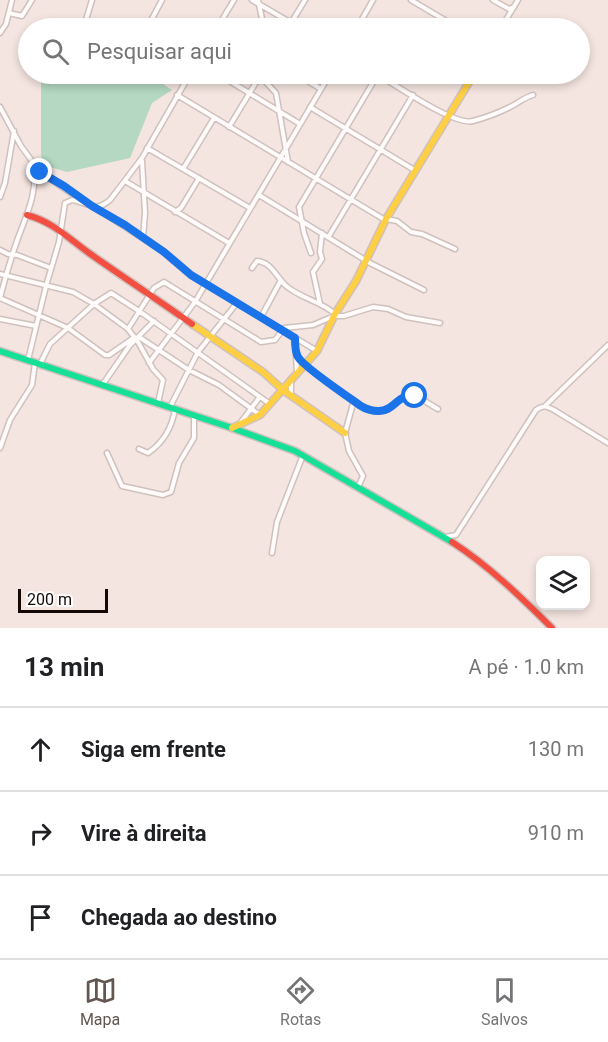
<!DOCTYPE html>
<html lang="pt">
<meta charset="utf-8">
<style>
:root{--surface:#fff;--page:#f2f2f2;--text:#202124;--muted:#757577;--line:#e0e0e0;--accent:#635652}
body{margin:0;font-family:Roboto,sans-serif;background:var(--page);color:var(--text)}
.controls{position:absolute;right:18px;bottom:18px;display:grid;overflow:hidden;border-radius:12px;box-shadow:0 3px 9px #0003}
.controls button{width:54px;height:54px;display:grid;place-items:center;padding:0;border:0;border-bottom:2px solid var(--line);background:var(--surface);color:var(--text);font:30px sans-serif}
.scale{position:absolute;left:18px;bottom:15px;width:90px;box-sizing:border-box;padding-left:6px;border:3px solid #140906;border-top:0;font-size:16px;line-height:21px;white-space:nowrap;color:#140906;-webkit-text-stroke:4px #fff;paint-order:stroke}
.stop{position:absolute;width:18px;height:18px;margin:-14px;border:4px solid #1a73e8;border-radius:50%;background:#fff}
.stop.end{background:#1a73e8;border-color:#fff;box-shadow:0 2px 6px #0008}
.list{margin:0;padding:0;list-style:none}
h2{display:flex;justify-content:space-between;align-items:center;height:78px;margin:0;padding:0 24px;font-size:26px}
h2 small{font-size:20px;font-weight:400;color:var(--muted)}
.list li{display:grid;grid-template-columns:39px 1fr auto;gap:18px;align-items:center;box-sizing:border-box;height:84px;padding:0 24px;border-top:2px solid var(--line)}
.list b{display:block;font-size:22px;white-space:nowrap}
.list em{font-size:20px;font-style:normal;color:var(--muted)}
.icon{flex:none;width:33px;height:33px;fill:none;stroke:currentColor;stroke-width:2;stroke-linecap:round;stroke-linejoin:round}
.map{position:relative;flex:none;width:608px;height:628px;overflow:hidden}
.search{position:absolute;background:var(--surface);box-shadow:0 3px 9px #0003;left:18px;right:18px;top:18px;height:66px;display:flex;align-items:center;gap:15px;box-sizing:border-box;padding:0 21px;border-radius:33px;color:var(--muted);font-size:22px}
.sheet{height:330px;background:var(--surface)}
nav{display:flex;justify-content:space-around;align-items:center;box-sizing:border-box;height:84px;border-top:2px solid var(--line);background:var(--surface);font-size:16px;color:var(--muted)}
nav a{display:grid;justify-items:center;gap:3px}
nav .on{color:var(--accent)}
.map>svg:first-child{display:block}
</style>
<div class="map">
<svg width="608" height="628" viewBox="0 0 608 628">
<rect width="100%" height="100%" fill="#f5e5e0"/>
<!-- forest -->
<path fill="#b4d8c1" d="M41,74H148L172,90L152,103L130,158L67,172L43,165L41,154Z"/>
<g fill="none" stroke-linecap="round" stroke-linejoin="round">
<!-- street casing -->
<g stroke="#cfc1bd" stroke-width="7">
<path id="street" d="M252,0L300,28
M258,0L264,28
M411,0L458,28
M493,0L509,9L514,7
M9,13L22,16L32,0
M85,23L92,0
M147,28L162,0
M217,28L234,0
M288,28L305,0
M357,28L373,0
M364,28L362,20L378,28
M501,28L518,0
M0,33L6,24L12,0
M218,74L300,124
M296,74L321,89
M377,74C396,85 454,126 473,121C484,118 498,113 508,108C517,104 523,98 533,95
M455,74L469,81
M260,76L276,93L288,162
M177,95L385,220
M0,107L21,146L40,172L84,202
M310,107L416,171
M229,127L261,74
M147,148L250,208
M142,161L145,213L143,238
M183,169L214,118
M125,181L229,243
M259,195L370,263L424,290
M0,197L5,183L14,131
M96,208L164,252L191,275L317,351
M175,212L181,208L199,178
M386,219L397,221L411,232L422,234L455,249
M329,236L413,95
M0,250L8,254L17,255L51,268
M311,253L304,233L299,207L378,74
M252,268L257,261C271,262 276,276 285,285C299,298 321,301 335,314
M0,274L73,292L94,304L128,329L138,342L153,369L163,380L158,403
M0,298L68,328L105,355H109L135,337
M0,298C5,278 11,258 18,238C28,211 37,194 34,165
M320,304L313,272L322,259L320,252L322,233
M261,317L281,280
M0,319L36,326
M128,329L154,288L164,282L261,342L275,340L284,328L313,325L334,316H344L373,307L388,309L406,317L440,323
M139,337L189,370L219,385L260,415
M295,339L297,373
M296,355L304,365L354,400
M28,360L46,286L59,242L65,203L72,200C89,203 95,213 110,200L142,158L190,74
M149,363L195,302L330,74
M40,364L50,344L94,304L111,293L139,311L270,404
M291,381V395
M103,384L130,345L154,321
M546,405L608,345
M170,407L198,352L236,304
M241,422L259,398
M0,448L10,420L32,385L35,363
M139,449L148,453C164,442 172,428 175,409
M107,453L122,486L163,495L171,492L179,463L194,438V415
M358,487L363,476L349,451L345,433L354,400C364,409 381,417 393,406C398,402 401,396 408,395C417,394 430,405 438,409
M445,537L456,535L536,410C544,405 546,406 554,410L608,443
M272,553L277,522L303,455"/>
</g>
<!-- fast casing -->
<g stroke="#cfc1bd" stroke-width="9">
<path id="fast" d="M0,351L232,428L295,451L452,542"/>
</g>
<!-- slow casing -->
<g stroke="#cfc1bd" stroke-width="9">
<path id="slow" d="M192,324L263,372L283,390L345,433
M232,428L260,415L317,351L335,314L356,281L386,219L474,74"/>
</g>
<!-- jam casing -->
<g stroke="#cfc1bd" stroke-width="9">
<path id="jam" d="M27,215C53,222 68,238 89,253C123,277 158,300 192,324
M452,542C489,566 521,597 552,628"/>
</g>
<!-- street -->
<use href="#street" stroke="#fefbfa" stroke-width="4"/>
<!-- fast -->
<use href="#fast" stroke="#16e098" stroke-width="6"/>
<!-- slow -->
<use href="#slow" stroke="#ffcf43" stroke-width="6"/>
<!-- jam -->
<use href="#jam" stroke="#f24e42" stroke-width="6"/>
</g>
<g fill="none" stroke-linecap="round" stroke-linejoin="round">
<!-- route -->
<path stroke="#1a73e8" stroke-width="8" d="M40,172L64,186L92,206L125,225L164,252L191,275L295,338C295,344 295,352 298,357C304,367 348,397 361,406C365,409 373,411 378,411C394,412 400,391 415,396"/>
</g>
</svg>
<div class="controls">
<button><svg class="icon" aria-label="layers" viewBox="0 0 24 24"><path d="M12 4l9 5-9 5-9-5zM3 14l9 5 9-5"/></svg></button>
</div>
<div class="scale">200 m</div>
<div class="stop" style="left:415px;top:396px"></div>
<div class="stop end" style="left:40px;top:172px"></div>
<div class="search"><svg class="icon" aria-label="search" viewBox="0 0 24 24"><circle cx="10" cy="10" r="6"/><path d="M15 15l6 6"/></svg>Pesquisar aqui</div>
</div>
<section class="sheet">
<h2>13 min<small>A pé · 1.0 km</small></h2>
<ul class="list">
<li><svg class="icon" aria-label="ahead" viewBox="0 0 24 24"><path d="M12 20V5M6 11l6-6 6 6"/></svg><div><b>Siga em frente</b></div><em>130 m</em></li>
<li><svg class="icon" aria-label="right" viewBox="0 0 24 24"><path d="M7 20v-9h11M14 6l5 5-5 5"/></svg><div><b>Vire à direita</b></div><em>910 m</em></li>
<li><svg class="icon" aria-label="arrive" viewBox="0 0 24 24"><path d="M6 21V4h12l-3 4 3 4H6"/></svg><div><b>Chegada ao destino</b></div></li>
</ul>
</section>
<nav>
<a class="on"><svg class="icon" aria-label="map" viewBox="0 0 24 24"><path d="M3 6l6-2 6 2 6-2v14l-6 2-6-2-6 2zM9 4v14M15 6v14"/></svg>Mapa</a>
<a><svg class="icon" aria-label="directions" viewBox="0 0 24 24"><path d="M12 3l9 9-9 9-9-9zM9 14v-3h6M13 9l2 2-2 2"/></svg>Rotas</a>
<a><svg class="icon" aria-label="saved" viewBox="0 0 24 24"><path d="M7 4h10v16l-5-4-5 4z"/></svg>Salvos</a>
</nav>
